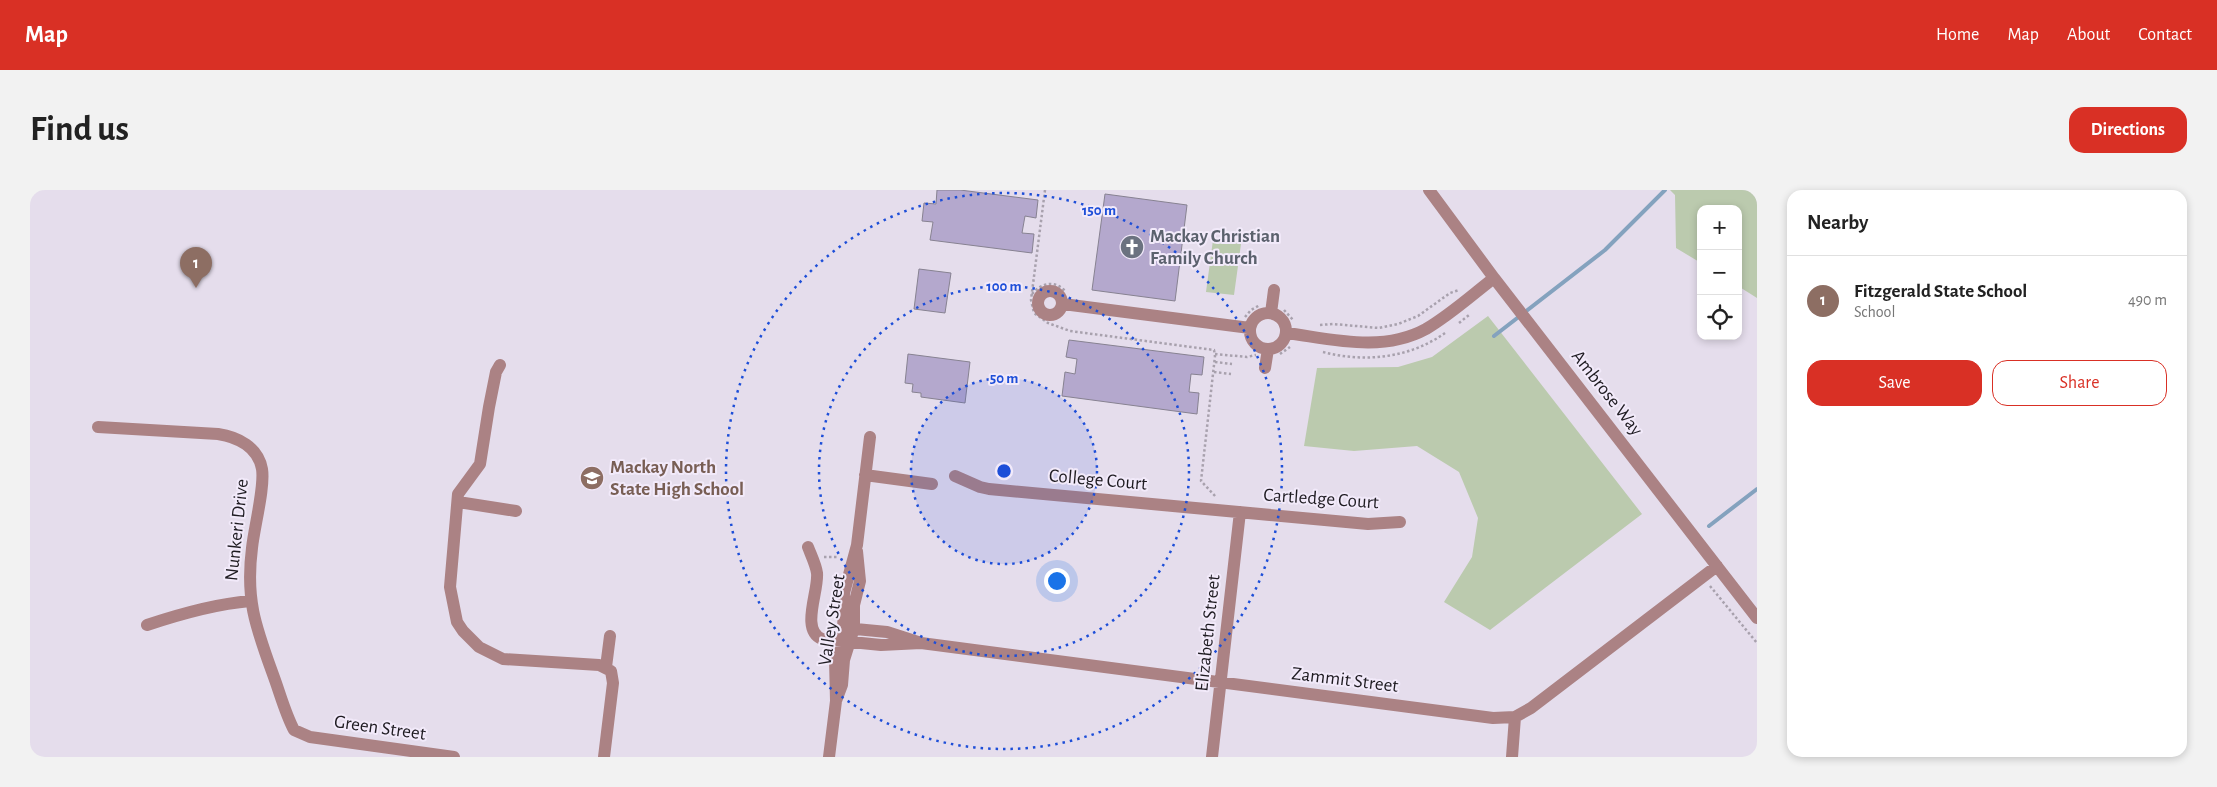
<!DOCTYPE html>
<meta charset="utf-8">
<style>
:root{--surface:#fff;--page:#f2f2f2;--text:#222;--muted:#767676;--line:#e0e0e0;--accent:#d93025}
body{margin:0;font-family:"Alegreya Sans",sans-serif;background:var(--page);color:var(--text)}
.controls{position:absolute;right:15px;top:15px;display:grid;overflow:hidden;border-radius:10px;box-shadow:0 2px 8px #0003}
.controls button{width:45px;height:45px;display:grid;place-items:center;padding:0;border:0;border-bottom:1px solid var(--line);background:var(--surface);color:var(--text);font:25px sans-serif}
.you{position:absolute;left:1026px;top:390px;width:18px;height:18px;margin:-12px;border:4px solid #fff;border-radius:50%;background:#1a73e8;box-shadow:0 0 0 8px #1a73e833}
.badge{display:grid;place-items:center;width:32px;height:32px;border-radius:50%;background:var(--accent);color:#fff;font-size:16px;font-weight:700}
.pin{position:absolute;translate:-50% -41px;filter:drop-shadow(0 1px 2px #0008)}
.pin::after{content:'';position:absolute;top:26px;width:18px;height:15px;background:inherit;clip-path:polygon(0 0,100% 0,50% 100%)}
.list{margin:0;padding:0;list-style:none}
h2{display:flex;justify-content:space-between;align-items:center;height:65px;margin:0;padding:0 20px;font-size:21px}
h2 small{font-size:16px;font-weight:400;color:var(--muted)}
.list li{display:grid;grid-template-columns:32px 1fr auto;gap:15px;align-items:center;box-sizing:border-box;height:90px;padding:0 20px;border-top:1px solid var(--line)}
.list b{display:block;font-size:19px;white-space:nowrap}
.list p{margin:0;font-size:16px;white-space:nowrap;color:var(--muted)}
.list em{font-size:16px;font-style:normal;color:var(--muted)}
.actions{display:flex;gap:10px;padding:15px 20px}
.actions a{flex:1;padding:11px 0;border:1px solid var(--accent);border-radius:15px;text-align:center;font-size:18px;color:var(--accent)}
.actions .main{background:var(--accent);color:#fff}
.icon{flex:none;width:28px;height:28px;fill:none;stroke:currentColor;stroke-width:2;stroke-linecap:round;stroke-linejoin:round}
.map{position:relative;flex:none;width:1727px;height:567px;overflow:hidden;border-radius:15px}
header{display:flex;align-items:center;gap:30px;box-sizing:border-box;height:70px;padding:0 25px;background:var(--accent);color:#fff}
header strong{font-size:24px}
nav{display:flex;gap:28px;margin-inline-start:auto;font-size:18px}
.intro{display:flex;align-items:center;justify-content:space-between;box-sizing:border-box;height:120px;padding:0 30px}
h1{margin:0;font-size:35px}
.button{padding:12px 22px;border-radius:15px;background:var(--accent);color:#fff;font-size:18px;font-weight:700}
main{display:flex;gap:30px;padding:0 30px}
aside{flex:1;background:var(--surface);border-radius:15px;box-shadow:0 2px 8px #0003}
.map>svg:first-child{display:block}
</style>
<header>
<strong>Map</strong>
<nav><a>Home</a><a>Map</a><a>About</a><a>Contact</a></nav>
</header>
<div class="intro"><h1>Find us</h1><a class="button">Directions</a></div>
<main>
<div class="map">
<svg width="1727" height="567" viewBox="0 0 1727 567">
<rect width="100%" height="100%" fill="#e5ddec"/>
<!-- green -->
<path fill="#bbcaae" d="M1640,0H1727V108L1708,96V19H1671V73L1646,58L1645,5Z
M1183,50L1211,54L1204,105L1176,102Z
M1458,126L1612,324L1460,440L1414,412L1442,367L1448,328L1429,282L1387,256L1324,261L1274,256L1287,178L1368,177L1402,167Z"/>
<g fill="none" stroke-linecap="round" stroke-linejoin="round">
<!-- stream -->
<path stroke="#84a2be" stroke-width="4" d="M1726,0H1727
M1464,146L1575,60L1635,0
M1679,336L1727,299"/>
</g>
<!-- building -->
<path fill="#b4a8cd" stroke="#878291" d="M907,0H930L1008,10L1006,28L995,26L992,43L1004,44L1002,63L900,50L903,32L892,31L894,13L906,14Z
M1075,4L1157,15L1145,111L1062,100Z
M889,79L921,83L915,123L884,119Z
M1039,150L1174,167L1172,185L1161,184L1159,202L1169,203L1167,224L1032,206L1035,182L1045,184L1047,169L1036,167Z
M878,164L940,172L935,213L891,207V203L882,202L883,194L875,193Z"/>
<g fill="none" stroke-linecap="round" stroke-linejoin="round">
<!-- path -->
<path stroke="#a8a1ad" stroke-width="2.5" stroke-dasharray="2.5 2.5" stroke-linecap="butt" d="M1015,0L1001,110L1004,123L1018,133L1040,141L1184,160L1185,166L1171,291L1186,307
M1002,104C1012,92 1026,90 1036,102
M1254,120L1264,131
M1215,127L1221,120L1230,115
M1429,133L1439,125
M1290,135L1303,134L1349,138L1368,134L1388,126L1420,103L1429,100
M1293,162C1335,173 1380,168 1415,143
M1185,164L1217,167L1226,165
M1250,164L1260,157
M1185,172L1202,174
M1184,182L1201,184
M794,367H809
M1680,396L1727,453"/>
<!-- minor -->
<path stroke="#ab8284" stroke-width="12" d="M1399,0L1464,88L1727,428
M1008 113a12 12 0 1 1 24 0a12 12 0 1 1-24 0Z
M1033,114L1220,138
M1220 141a18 18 0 1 1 36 0a18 18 0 1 1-36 0Z
M1241,123L1244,100
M1256,143C1302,149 1352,163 1396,139C1420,125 1442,105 1464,88
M470,175L466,182L459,217L450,274L428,304L420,397L427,432L433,441L449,457L473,469L569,475L581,481L583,493L574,567
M1235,178L1238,159
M68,237L188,244C208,247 228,257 232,279C235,297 224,338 222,358C215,412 227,440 245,490C251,507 256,525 264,540L280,547L424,567
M835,285L902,294
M925,286L950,297L959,299L1338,334L1370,332
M428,312L486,321
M778,357C781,365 786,375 787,383C789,401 770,440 792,449L851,455L891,453L1463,528L1485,527L1501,518L1687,376
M117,435C150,424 185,414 220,411
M815,438L857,442L888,452
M576,477L580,446
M806,511L805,469L813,445L814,403L827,355L840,247
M799,567L806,511L812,495L814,470L824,438V415L830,391L827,361
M1182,567L1210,322
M1482,567L1485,527"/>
</g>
<!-- distance rings -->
<circle cx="974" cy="281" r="93" fill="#1d4ed8" fill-opacity=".12"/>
<g fill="none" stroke="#1d4ed8" stroke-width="2.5" stroke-dasharray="2.5 5">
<circle cx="974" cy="281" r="93"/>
<circle cx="974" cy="281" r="185"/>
<circle cx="974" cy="281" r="278"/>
</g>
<!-- icons -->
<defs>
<g id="church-disc" transform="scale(1.25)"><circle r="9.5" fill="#6b7280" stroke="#f2eafa"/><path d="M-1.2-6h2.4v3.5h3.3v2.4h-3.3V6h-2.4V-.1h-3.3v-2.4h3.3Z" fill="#fff"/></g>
<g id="school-disc" transform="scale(1.25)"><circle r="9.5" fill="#8d6e63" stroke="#f2eafa"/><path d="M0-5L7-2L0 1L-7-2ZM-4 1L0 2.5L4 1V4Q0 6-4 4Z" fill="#fff"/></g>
</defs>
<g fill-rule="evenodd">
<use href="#church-disc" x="1102" y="57"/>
<use href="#school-disc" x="562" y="288"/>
</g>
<g text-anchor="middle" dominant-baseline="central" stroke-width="4" stroke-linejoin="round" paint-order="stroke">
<!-- worship labels -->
<g font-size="19" font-weight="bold" fill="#5b616d" stroke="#f2eafa" text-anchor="start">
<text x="1120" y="46">Mackay Christian<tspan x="1120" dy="22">Family Church</tspan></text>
</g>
<!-- street labels -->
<g font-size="19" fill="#1e1b21" stroke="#f2eafa">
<text transform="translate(1577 203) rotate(52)">Ambrose Way</text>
<text transform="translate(1068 290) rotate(5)">College Court</text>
<text transform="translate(1291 309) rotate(4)">Cartledge Court</text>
<text transform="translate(207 340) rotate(-84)">Nunkeri Drive</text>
<text transform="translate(802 430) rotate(-81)">Valley Street</text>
<text transform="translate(1178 443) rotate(-84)">Elizabeth Street</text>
<text transform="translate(1315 490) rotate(7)">Zammit Street</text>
<text transform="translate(350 538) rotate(8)">Green Street</text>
</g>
<!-- education labels -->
<g font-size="19" font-weight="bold" fill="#785e54" stroke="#f2eafa" text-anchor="start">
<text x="580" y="277">Mackay North<tspan x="580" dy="22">State High School</tspan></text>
</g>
</g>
<circle cx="974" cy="281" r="8" fill="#1d4ed8" stroke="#f2eafa" stroke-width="2.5"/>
<g font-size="15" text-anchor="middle" font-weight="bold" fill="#1d4ed8" stroke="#f2eafa" stroke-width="4" stroke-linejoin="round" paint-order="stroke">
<text x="1069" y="25">150 m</text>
<text x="974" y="101">100 m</text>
<text x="974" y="193">50 m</text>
</g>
</svg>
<div class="controls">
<button>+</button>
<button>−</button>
<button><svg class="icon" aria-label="locate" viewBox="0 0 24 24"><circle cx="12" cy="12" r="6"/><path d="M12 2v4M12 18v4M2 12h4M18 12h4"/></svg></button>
</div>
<div class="you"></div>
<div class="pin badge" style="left:166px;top:98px;background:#8d6e63">1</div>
</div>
<aside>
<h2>Nearby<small></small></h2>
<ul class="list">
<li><span class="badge" style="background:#8d6e63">1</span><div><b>Fitzgerald State School</b><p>School</p></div><em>490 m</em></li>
</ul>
<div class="actions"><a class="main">Save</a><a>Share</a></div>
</aside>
</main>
